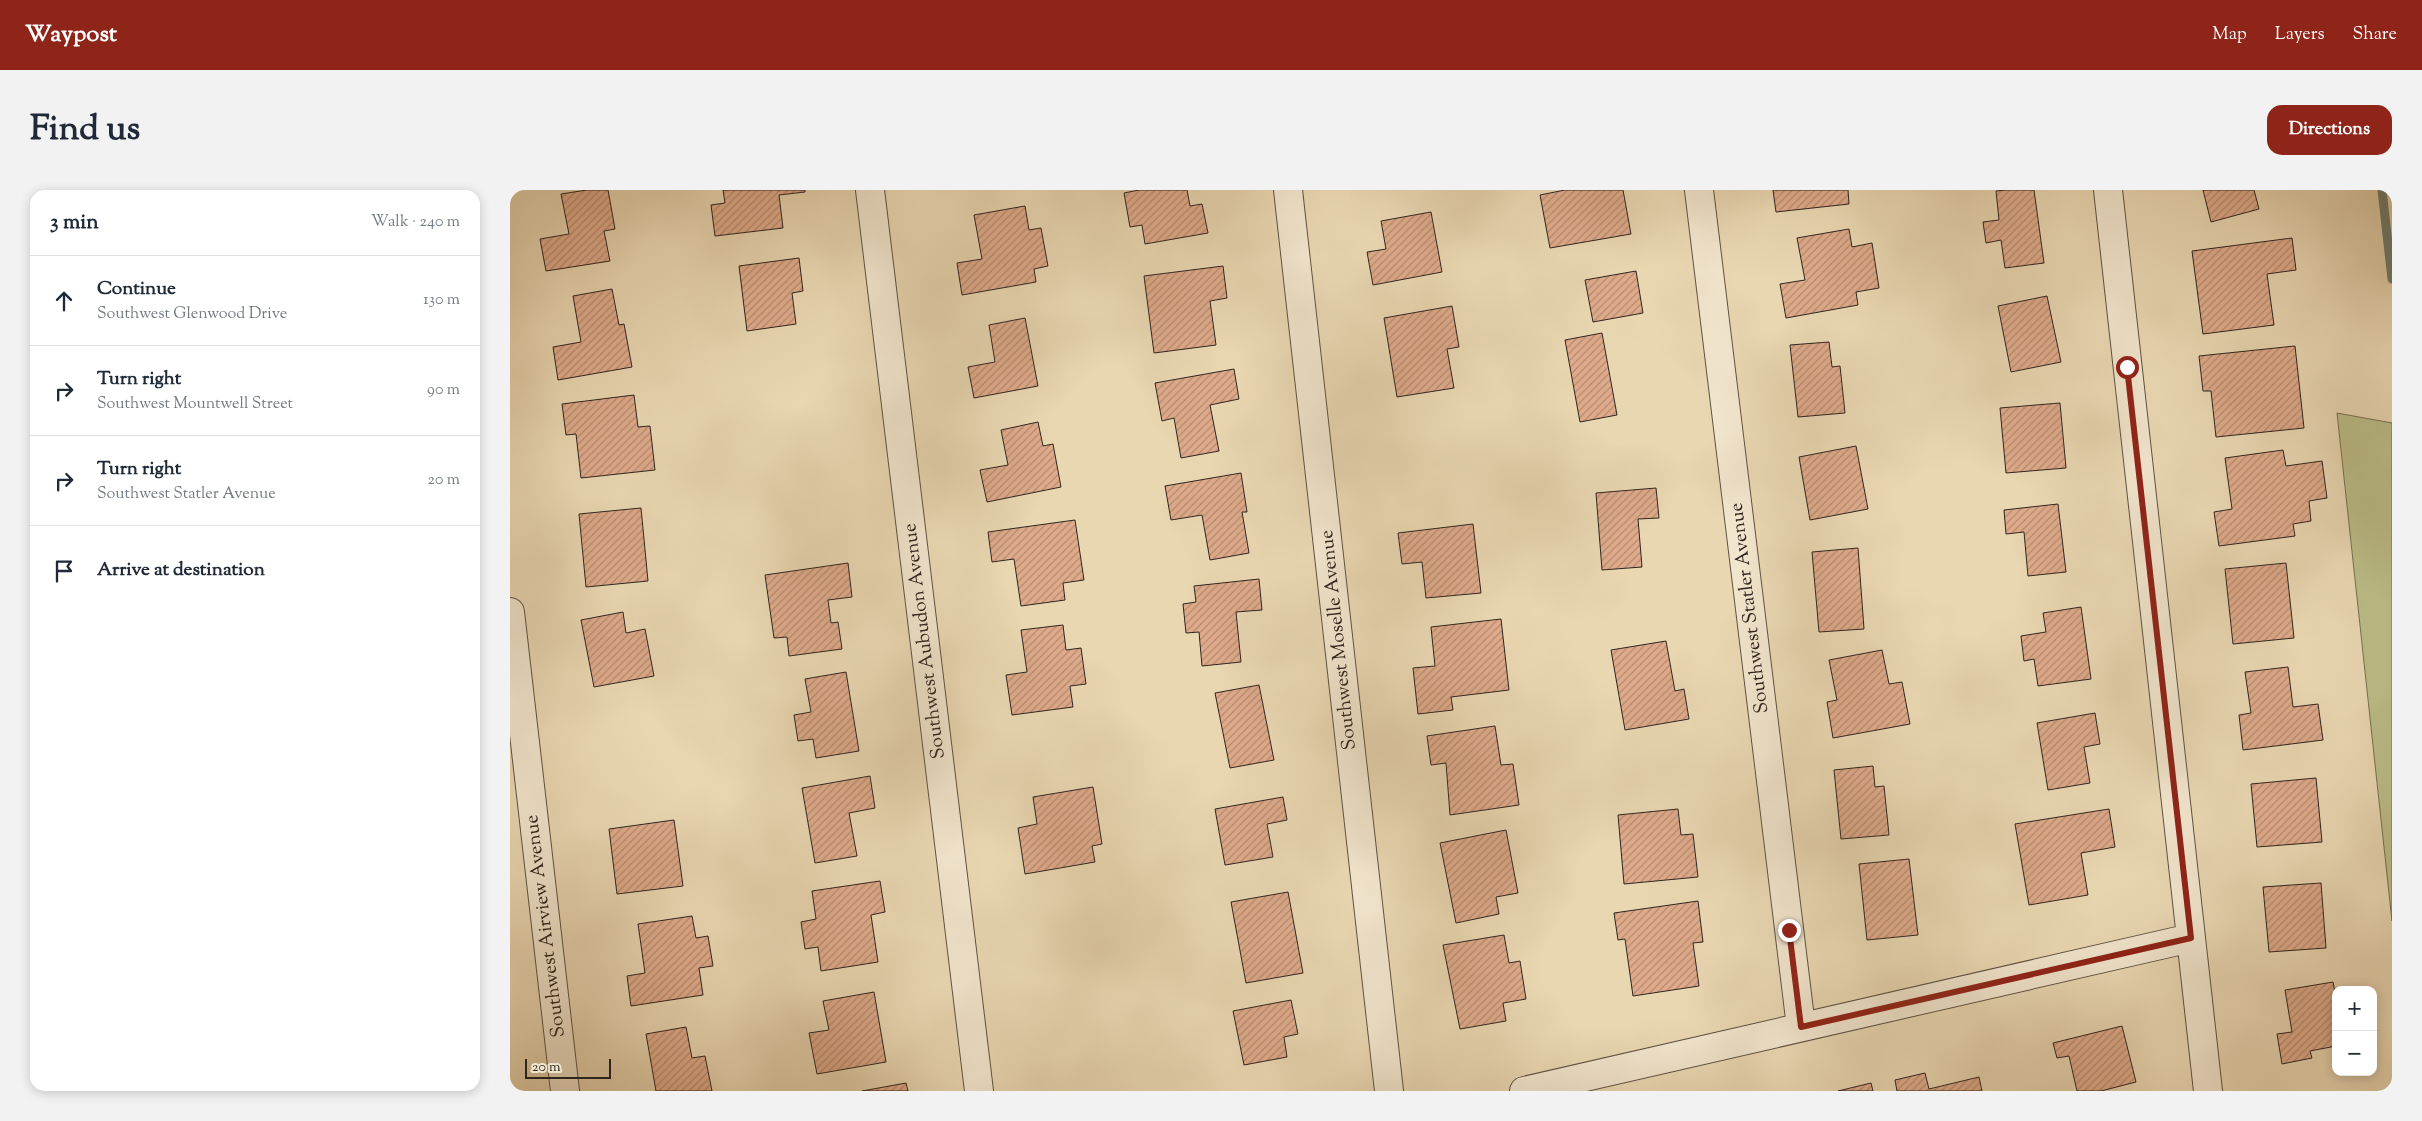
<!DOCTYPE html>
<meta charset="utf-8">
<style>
:root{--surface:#fff;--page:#f2f2f3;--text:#1f2937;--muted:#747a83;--line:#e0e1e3;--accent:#8f2418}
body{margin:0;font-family:"Sorts Mill Goudy",serif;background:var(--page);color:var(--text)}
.controls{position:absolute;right:15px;bottom:15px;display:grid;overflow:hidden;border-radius:10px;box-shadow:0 2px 12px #0003}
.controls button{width:45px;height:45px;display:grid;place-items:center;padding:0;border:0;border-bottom:1px solid var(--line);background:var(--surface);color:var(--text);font:25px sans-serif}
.scale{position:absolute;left:15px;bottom:12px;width:86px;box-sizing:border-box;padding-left:5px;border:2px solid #2f251d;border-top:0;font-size:14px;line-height:18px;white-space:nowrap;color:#2f251d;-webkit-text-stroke:4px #f1e5cd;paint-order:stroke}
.stop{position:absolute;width:15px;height:15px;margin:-11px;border:4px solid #8f2418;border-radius:50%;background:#fff}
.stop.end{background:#8f2418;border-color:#fff;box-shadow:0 1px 5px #0008}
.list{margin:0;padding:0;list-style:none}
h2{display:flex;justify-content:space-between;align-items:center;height:65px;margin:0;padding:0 20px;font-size:21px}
h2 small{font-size:16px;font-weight:400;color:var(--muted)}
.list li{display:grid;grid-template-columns:32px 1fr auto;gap:15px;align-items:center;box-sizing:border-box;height:90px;padding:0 20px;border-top:1px solid var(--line)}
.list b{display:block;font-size:19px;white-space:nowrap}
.list p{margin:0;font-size:16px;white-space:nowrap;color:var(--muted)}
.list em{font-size:16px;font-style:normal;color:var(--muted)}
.icon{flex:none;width:28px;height:28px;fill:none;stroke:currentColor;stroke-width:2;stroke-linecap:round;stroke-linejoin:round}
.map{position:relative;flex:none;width:1882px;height:901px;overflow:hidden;border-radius:15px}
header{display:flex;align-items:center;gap:30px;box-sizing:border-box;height:70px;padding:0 25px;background:var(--accent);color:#fff}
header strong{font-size:24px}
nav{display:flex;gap:28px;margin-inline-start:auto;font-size:18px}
.intro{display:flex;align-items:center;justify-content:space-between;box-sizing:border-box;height:120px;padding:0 30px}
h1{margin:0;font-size:35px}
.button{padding:12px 22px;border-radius:15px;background:var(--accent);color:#fff;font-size:18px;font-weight:700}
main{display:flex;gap:30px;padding:0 30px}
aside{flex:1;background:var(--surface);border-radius:15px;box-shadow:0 2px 12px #0003}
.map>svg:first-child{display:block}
</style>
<header>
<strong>Waypost</strong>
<nav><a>Map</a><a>Layers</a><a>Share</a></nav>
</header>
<div class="intro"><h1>Find us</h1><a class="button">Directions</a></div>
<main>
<aside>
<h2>3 min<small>Walk · 240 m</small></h2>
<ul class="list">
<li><svg class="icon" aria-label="ahead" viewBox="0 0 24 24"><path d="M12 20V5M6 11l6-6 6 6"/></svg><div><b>Continue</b><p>Southwest Glenwood Drive</p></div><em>130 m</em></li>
<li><svg class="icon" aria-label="right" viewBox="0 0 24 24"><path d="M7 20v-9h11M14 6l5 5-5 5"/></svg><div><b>Turn right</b><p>Southwest Mountwell Street</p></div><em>90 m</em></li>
<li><svg class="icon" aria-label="right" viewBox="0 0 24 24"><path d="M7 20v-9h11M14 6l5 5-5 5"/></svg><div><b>Turn right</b><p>Southwest Statler Avenue</p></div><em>20 m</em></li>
<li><svg class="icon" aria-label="arrive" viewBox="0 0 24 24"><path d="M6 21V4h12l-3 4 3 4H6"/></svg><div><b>Arrive at destination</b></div></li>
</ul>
</aside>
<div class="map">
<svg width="1882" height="901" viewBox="0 0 1882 901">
<defs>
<pattern id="building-hatch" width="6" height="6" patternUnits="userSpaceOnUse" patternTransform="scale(1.25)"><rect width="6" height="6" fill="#dfab8b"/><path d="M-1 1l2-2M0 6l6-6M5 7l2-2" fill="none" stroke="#b58b71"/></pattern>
</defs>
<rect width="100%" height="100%" fill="#e9d7b2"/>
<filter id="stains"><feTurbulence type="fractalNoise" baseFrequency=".004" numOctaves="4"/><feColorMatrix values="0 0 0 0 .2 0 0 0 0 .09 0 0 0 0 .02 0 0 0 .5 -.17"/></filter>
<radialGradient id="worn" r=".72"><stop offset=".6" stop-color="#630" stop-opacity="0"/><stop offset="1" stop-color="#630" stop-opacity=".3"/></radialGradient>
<!-- green -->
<path fill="#bbbd88" stroke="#757152" d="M1827,223L1882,233V731Z"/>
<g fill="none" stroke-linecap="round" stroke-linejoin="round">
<!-- stream -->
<path stroke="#6e7e71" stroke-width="9" d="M1872,0L1882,89"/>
</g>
<!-- building -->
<path fill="url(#building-hatch)" stroke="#2f251d" d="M77,0H98L105,39L94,41L100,71L36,81L30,49L59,44L51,4Z
M213,0H295V2L269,5L273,38L205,46L201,15L215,13Z
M629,0H677L680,16L692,14L698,43L635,54L632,35L620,37L614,3Z
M1055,0H1113L1121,44L1040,58L1030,5Z
M1263,0H1338L1339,14L1266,22Z
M1496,0H1524L1534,73L1495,78L1491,50L1476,53L1473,32L1489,30L1486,1Z
M1693,0H1744L1749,19L1701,32Z
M515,16L519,40L531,38L538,76L524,79L526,92L452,105L447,73L472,69L464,25Z
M921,22L932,82L863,95L857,62L876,59L871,31Z
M1339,39L1342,57L1362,53L1369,98L1346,102L1348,115L1276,128L1270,94L1295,90L1287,48Z
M1782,48L1786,80L1757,84L1764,135L1693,144L1682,61Z
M289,68L293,101L282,103L286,134L237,141L229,76Z
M713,76L717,108L700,111L706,155L644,163L634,86Z
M1126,81L1133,123L1083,132L1075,90Z
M102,99L109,135L114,134L122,177L48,190L43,157L71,152L63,106Z
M1537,106L1551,172L1501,182L1488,116Z
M942,116L949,157L937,159L944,198L887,207L874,128Z
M515,128L528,196L464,208L458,177L485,172L479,135Z
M1092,143L1107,225L1070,232L1055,150Z
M1319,152L1322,177L1330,176L1335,223L1288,227L1280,155Z
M1785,156L1794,238L1706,247L1701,201H1693L1689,166Z
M724,179L729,209L700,215L709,261L671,268L664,228L652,231L645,193Z
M124,205L128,237L140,236L145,280L71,288L66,244L56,245L52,214Z
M1550,213L1556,278L1496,283L1490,218Z
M528,232L533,256L543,254L551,297L477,312L470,280L498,275L491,240Z
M1346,256L1358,319L1300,330L1289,267Z
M1773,260L1776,276L1812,271L1817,308L1799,311L1801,331L1783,334L1785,346L1709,356L1704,322L1722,319L1715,268Z
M731,283L737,322H732L739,363L700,370L692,325L661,330L655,296Z
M1146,298L1149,328L1128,329L1132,377L1092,380L1086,303Z
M1548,314L1556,382L1518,386L1514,342L1496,344L1494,320Z
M131,318L138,391L76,397L69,324Z
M565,330L574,390L553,393L555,410L511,416L504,369L482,372L478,342Z
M963,334L971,403L916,408L912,372L892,374L888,343Z
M1348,358L1354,439L1309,442L1302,362Z
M338,373L342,407L318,410L321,433L328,432L332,459L279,466L277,447L264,448L255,385Z
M1776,373L1784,448L1723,454L1715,379Z
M749,389L752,420L726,422L731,472L692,476L689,442L676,443L673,414L686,412L684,396Z
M1571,417L1581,489L1528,496L1524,469L1514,471L1511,446L1536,442L1533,423Z
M113,422L116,443L135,439L144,486L84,497L71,430Z
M991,429L999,500L941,507L943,520L908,524L903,478L925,476L921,437Z
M553,435L556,460L571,458L576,494L560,496L563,517L502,525L496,485L517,482L511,440Z
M1156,451L1165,501L1174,499L1179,529L1115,540L1101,460Z
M1372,460L1379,494L1392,492L1400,534L1323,548L1317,512L1327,510L1319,470Z
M1778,477L1783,517L1808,514L1813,550L1733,560L1729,525L1741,523L1735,482Z
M336,482L349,561L306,568L303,549L288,551L284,525L301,522L295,489Z
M749,495L764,570L720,578L705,503Z
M1585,523L1590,554L1574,557L1580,593L1538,600L1527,533Z
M985,536L991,575L1003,574L1009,615L940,625L936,573L921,575L917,546Z
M1363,576L1365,597L1374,596L1379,645L1331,649L1324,580Z
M360,586L365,618L339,623L347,666L305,673L292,598Z
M1806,588L1812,652L1747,657L1741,594Z
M583,597L592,654L582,656L585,672L515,684L508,638L527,634L523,607Z
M773,607L777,630L757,634L763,667L715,675L705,619Z
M1168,619L1171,645L1183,644L1188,687L1114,694L1108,625Z
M1599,619L1605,657L1571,663L1578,705L1519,715L1505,634Z
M164,630L173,696L107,704L99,639Z
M996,640L1008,703L986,707L989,724L946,733L930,653Z
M1399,669L1408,745L1357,750L1349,674Z
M370,691L375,722L361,725L368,772L311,781L308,757L295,759L291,732L306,729L302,701Z
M1811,693L1816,758L1759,762L1753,697Z
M778,702L793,783L736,793L721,712Z
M1188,711L1193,752L1183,753L1189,796L1123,806L1115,749L1108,750L1104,723Z
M182,726L186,748L198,746L203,776L189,778L193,805L121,816L117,786L135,783L128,734Z
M994,745L999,773L1010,771L1016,809L993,813L996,831L950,839L933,755Z
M1823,792L1826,807V856L1800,861L1802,868L1772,874L1767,844L1782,842L1775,800Z
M364,802L376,872L307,884L299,843L319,840L313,811Z
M781,810L788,844L774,847L777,867L734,875L723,821Z
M1612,836L1626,892L1591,901H1567L1559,866L1547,868L1543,853Z
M176,837L182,868L195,866L202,901H146L136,844Z
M1415,883L1419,899L1469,887L1472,901H1387L1385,890Z
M396,893L398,901H352Z
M1361,893L1363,901H1328Z"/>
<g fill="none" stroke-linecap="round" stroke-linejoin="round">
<!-- minor casing -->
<g stroke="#5e5242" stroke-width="30">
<path id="minor" d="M360,0L469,901
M778,0L879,901
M1189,0L1291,837
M1598,0L1698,901
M0,422L55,901
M1014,901L1681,748"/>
</g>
<!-- minor -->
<use href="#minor" stroke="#f1e5cd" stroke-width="28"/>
</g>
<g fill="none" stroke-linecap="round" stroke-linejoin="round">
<!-- route -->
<path stroke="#8f2418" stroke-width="6" d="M1279,740L1291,837L1681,748L1617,177"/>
</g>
<g text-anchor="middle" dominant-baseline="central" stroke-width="4" stroke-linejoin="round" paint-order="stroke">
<!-- street labels -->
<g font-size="19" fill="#2f251d" stroke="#f1e5cd">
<text transform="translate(1240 418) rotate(-97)">Southwest Statler Avenue</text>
<text transform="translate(829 450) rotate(-96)">Southwest Moselle Avenue</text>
<text transform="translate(415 451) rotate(-97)">Southwest Aubudon Avenue</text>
<text transform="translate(36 736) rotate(-97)">Southwest Airview Avenue</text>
</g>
</g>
<rect width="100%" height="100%" filter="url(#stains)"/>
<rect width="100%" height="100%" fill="url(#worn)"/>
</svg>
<div class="controls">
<button>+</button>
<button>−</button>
</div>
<div class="scale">20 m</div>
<div class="stop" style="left:1617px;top:177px"></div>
<div class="stop end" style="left:1279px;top:740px"></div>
</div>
</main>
